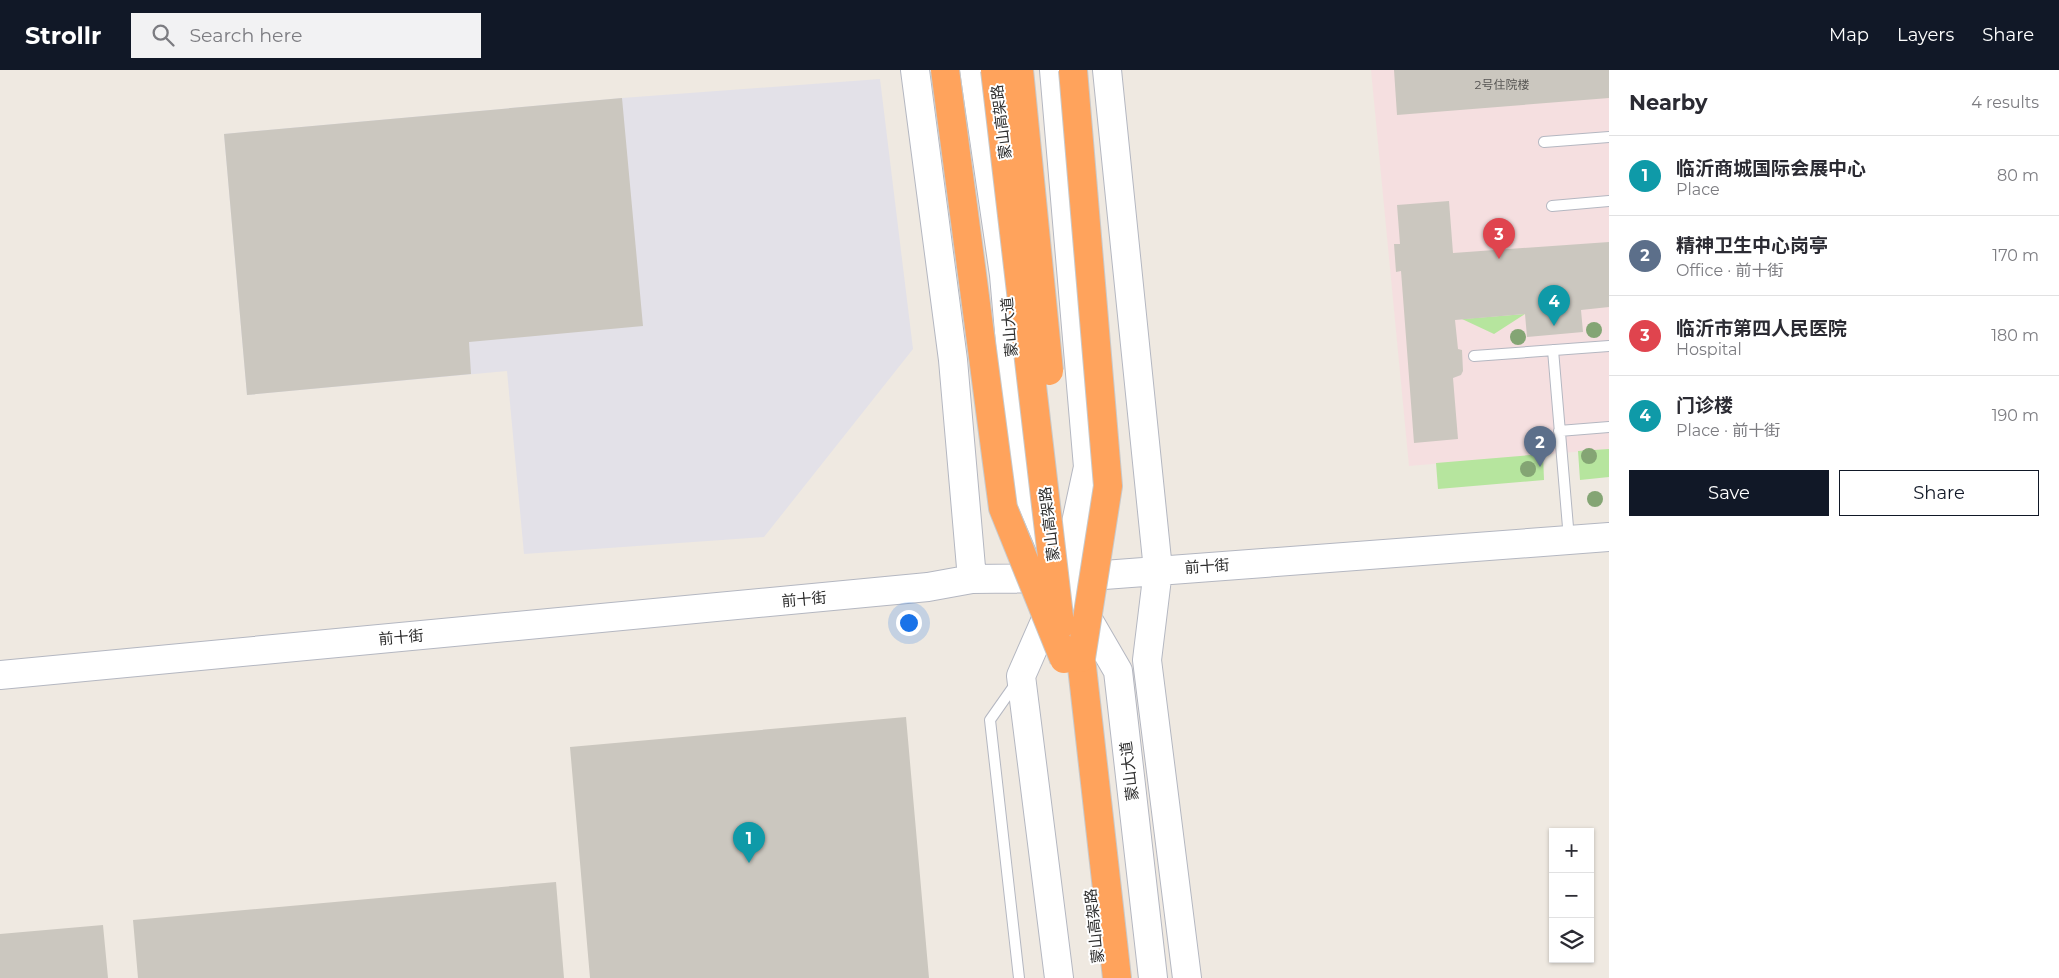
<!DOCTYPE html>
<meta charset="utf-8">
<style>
:root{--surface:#fff;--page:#f2f2f3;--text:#2b2b33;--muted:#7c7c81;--line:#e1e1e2;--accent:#111827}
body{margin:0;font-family:Montserrat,"Noto Sans SC",sans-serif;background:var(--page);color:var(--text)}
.controls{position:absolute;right:15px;bottom:15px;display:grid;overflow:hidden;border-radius:0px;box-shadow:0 1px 4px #0004}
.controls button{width:45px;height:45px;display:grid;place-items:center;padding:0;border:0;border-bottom:1px solid var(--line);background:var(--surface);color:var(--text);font:25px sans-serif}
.you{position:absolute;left:908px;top:552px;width:18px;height:18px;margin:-12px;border:4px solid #fff;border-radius:50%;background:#1a73e8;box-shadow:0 0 0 8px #1a73e833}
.badge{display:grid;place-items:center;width:32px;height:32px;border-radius:50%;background:var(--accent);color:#fff;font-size:16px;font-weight:700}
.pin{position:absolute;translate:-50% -41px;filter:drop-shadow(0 1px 2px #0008)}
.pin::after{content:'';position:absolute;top:26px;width:18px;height:15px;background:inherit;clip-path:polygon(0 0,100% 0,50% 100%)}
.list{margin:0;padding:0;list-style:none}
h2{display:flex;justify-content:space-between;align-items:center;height:65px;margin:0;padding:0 20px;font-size:21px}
h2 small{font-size:16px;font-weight:400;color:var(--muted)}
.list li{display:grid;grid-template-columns:32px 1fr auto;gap:15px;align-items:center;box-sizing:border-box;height:80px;padding:0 20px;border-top:1px solid var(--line)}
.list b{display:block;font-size:19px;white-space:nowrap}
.list p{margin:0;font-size:16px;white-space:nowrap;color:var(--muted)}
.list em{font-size:16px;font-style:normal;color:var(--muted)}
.actions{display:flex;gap:10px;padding:15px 20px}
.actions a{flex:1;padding:11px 0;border:1px solid var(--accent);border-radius:0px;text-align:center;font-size:18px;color:var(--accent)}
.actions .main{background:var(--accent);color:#fff}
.icon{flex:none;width:28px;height:28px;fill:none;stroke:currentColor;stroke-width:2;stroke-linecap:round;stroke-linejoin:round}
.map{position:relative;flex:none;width:1609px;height:908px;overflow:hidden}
header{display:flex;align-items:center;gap:30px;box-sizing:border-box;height:70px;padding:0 25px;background:var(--accent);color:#fff}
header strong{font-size:24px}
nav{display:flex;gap:28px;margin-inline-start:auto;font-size:18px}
.search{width:350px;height:45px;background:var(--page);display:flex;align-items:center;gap:12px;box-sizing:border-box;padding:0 18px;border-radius:0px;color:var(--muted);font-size:19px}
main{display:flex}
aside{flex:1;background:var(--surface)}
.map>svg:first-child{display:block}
</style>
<header>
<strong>Strollr</strong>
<div class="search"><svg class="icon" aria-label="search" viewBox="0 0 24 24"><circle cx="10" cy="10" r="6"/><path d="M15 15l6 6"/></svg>Search here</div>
<nav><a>Map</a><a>Layers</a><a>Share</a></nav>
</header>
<main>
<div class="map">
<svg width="1609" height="908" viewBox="0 0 1609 908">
<rect width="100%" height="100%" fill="#efe9e1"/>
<!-- industrial -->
<path fill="#e3e1e8" d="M880,9L913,279L764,467L524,484L507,301L247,325L224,64L622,28Z"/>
<!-- medical -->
<path fill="#f5dfe0" d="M1371,0H1609V379L1409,396Z"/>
<!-- green -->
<path fill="#b6e59e" d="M1525,244L1494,264L1462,249Z
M1609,379V407L1580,410L1578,381Z
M1543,384L1544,410L1438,419L1436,393Z"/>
<!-- building -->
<path fill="#cbc7bf" d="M1394,0H1609V28L1397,45Z
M622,28L643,256L469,272L471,304L247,325L224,64Z
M1449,131L1453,183L1609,172V237L1581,240L1583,262L1527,267L1525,244L1455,250L1458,279L1462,280L1463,301L1461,305L1453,308L1458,369L1414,373L1401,201L1396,202L1394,174H1400L1397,135Z
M906,647L929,908H590L570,677Z
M556,812L564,908H138L133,850Z
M103,855L108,908H0V864Z"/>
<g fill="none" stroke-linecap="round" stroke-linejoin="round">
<!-- lane casing -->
<g stroke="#b4b7c1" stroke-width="12">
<path id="lane" d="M1544,72L1609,67
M1552,136L1609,131
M1553,280L1569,469
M1474,286L1609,276
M1559,361L1609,357
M1016,613L990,650L1019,908"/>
</g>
<!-- secondary casing -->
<g stroke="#b4b7c1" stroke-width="30">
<path id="secondary" d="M915,0L953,290L972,509
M974,0L1004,205L1022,410L1064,508L1118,601L1153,908
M1054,0L1088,397L1064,508L1021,606L1059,908
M1107,0L1158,500L1147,590L1187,908
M0,605L928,517L972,509L1064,508L1609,467"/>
</g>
<!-- highway casing -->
<g stroke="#c9c9c9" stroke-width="30">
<path id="highway" d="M1081,588L1117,908"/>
</g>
<!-- lane -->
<use href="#lane" stroke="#fff" stroke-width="10"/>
<!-- secondary -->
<use href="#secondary" stroke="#fff" stroke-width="28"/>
<!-- highway -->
<use href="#highway" stroke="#ffa35c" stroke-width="28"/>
<!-- highway-bridge casing -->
<g stroke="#c9c9c9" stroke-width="30" stroke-linecap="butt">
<path id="highway-bridge" d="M945,0L1003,438L1064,589
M995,0L1060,555
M1019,0L1049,301
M1073,0L1108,416L1081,588"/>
</g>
<!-- highway-bridge -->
<use href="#highway-bridge" stroke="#ffa35c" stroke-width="28"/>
</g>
<!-- trees -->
<g fill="#84a574">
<circle cx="1594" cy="260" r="8"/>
<circle cx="1518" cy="267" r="8"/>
<circle cx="1589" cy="386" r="8"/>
<circle cx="1528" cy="399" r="8"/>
<circle cx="1595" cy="429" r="8"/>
</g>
<g text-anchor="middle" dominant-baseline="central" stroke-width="4" stroke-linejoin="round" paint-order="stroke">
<!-- number labels -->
<g font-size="12" fill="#555452">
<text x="1502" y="14">2号住院楼</text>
</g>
<!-- street labels -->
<g font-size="15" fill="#2e2e2e" stroke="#fff">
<text transform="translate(1001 52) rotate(-97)">蒙山高架路</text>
<text transform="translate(1009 257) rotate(-95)">蒙山大道</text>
<text transform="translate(1049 454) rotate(-97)">蒙山高架路</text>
<text transform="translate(1207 496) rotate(-4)">前十街</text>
<text transform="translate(804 529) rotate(-5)">前十街</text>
<text transform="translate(401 567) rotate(-5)">前十街</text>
<text transform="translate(1129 701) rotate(-97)">蒙山大道</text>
<text transform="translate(1094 856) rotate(-96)">蒙山高架路</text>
</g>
</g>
</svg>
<div class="controls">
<button>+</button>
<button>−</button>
<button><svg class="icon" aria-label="layers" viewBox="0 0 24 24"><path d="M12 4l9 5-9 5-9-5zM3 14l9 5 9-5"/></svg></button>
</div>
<div class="you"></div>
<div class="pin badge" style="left:749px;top:793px;background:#0f9aa8">1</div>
<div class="pin badge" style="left:1540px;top:397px;background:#5c6f8a">2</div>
<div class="pin badge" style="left:1499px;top:189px;background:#e0444e">3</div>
<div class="pin badge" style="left:1554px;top:256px;background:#0f9aa8">4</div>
</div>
<aside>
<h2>Nearby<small>4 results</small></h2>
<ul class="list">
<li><span class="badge" style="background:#0f9aa8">1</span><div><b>临沂商城国际会展中心</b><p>Place</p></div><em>80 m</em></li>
<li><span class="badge" style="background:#5c6f8a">2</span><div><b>精神卫生中心岗亭</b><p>Office · 前十街</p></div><em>170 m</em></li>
<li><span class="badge" style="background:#e0444e">3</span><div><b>临沂市第四人民医院</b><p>Hospital</p></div><em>180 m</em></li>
<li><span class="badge" style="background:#0f9aa8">4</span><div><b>门诊楼</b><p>Place · 前十街</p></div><em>190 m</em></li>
</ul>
<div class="actions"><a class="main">Save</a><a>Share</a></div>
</aside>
</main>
